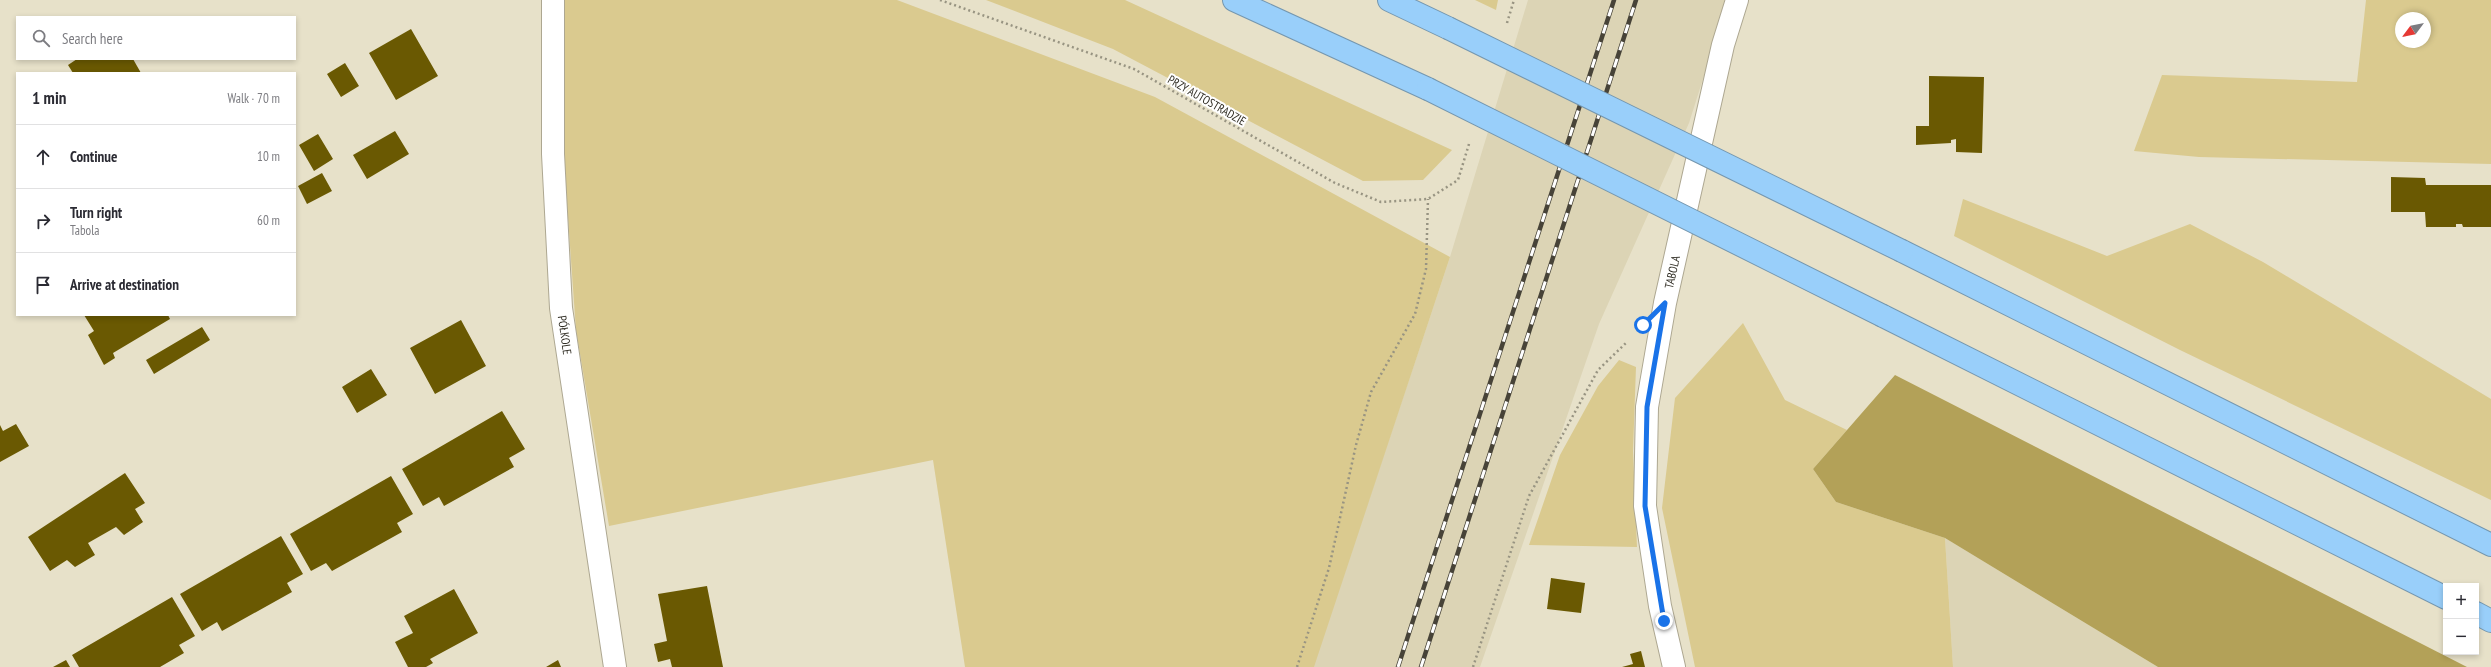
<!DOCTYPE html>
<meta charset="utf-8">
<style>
:root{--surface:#fff;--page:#f2f2f3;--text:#2b2b33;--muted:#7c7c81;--line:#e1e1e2}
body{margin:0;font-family:"PT Sans Narrow",sans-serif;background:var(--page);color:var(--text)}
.controls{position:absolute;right:12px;bottom:12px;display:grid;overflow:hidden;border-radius:0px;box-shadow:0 2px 6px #0003}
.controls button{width:36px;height:36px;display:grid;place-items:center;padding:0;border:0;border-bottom:1px solid var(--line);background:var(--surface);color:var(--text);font:20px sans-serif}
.compass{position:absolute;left:2395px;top:12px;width:36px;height:36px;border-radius:50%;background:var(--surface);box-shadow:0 2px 6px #0003;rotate:238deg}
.stop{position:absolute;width:12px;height:12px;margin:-9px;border:3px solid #1a73e8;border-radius:50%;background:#fff}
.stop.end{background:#1a73e8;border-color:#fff;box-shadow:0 1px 4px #0008}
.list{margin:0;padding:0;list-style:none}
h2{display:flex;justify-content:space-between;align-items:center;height:52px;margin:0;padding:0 16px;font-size:17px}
h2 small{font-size:13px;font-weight:400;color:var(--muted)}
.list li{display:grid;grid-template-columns:26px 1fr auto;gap:12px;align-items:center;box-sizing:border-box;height:64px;padding:0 16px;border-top:1px solid var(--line)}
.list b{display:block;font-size:15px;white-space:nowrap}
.list p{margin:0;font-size:13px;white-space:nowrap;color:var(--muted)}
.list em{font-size:13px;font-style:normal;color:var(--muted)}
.icon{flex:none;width:22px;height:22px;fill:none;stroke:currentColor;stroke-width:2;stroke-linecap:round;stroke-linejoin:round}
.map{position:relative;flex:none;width:2491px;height:667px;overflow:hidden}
.search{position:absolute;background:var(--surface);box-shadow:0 2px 6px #0003;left:16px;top:16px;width:280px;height:44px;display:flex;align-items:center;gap:10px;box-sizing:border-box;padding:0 14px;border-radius:0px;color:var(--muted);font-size:15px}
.panel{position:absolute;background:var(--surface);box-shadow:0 2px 6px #0003;left:16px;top:72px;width:280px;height:244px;border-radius:0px}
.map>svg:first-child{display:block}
</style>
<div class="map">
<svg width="2491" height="667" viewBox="0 0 2491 667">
<rect width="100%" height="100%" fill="#e7e1c9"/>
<!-- built -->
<path fill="#dcd4b5" d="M1528,0H1728L1689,123L1599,324L1480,667H1313L1450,257Z
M1945,538L2158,667H1953Z"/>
<!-- green -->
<path fill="#daca8f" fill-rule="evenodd" d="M565,0H897L1155,97L1450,257L1314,667H965L933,460L609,526L576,330L563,147Z
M986,0H1125L1452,150L1423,180L1363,181L1113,49Z
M1475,0H1498L1496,10Z
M2366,0H2491V164L2199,157L2134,151L2162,75L2357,82ZM2401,18H2425V42H2401Z
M1963,199L2107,256L2190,224L2263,262L2491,399V500L2180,350L1954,236Z
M1743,323L1785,400L1847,430L1813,469L1836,502L1945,538L1953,667H1695L1662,508L1675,398Z
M1619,360L1636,367L1633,451L1637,547L1529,545L1560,455L1598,386Z"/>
<!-- forest -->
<path fill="#b3a158" d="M1895,375L2467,667H2158L1945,538L1836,502L1813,469Z"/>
<!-- building -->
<path fill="#6a5902" d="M411,29L438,76L396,100L369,53Z
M77,59H133L141,73H73L68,65Z
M345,63L359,86L341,97L327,74Z
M1929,76L1984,77L1982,153L1956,152V139L1951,140V143L1916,145V126H1929Z
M395,131L409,154L367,179L353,155Z
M318,134L333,159L314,171L299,145Z
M322,173L332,191L307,204L298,186Z
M2391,177L2425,178L2426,185H2491V227H2463L2462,224H2456V227H2426L2425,212H2391Z
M84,315H168L170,319L113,353L115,358L104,365L88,335L94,331Z
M461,320L486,366L435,394L410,348Z
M202,327L210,340L154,374L146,360Z
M371,369L387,395L357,413L342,387Z
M502,411L525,449L509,458L514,467L444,506L439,497L423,506L402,469Z
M16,424L29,446L0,462V425L3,431Z
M125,473L145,503L135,509L143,522L124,535L116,527L88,543L95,555L75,567L67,560L50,571L28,537Z
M391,476L413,514L397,523L402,532L332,571L326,563L311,571L290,534Z
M281,536L303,574L287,583L292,592L222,631L217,622L202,631L180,594Z
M1551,578L1585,583L1581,613L1547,609Z
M707,586L723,667H672L670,659L658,662L654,644L667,641L658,594Z
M454,589L478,633L430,659L433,663L426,667H408L395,642L413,633L404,616Z
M172,597L195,636L179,645L184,653L160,667H79L72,655Z
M1641,651L1645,667H1622L1633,664L1630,654Z
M66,660L70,667H53Z
M558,660L561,667H546Z"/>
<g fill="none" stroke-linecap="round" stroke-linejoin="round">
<!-- minor casing -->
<g stroke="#ada791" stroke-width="24">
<path id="minor" d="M553,0V154L561,308L615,667
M1674,667L1660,606L1645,506L1647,407L1665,303L1723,45L1737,0"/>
</g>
<!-- motorway casing -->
<g stroke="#7597af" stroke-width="24">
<path id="motorway" d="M1234,0L1428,89
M1389,0L1448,28
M1902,251L2491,545
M1883,316L2446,598
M2476,613L2491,621"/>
</g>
<!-- path -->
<path stroke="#989482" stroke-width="2.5" stroke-dasharray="2 3" stroke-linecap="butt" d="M940,0L1134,69L1335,183L1381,202L1428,199L1458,180L1469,144
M1507,23L1514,0
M1297,667L1329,568L1356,445L1371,392L1415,314L1426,269L1428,199
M1473,667L1529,496L1598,370L1627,342"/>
<!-- minor -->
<use href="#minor" stroke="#fff" stroke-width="22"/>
<!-- motorway -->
<use href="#motorway" stroke="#99cffa" stroke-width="22"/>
<!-- rail casing -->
<g stroke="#474338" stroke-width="4.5">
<path id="rail" d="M1398,667L1614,0
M1421,667L1636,0"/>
</g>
<!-- rail -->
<use href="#rail" stroke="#fff" stroke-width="3" stroke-dasharray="9" stroke-linecap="butt"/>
<!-- motorway-bridge casing -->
<g stroke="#7597af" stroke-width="24" stroke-linecap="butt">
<path id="motorway-bridge" d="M1448,28L1902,251
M1428,89L1883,316"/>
</g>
<!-- motorway-bridge -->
<use href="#motorway-bridge" stroke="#99cffa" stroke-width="22"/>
</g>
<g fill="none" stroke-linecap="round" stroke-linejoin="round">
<!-- route -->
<path stroke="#1a73e8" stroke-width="5" d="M1643,325L1665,303L1647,407L1645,506L1664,621"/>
</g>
<g text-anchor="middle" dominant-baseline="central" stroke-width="4" stroke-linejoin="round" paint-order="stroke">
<!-- street labels -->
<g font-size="12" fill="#312e25" stroke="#fff">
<text transform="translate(1207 100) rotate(30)">PRZY AUTOSTRADZIE</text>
<text transform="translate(1672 272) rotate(-77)">TABOLA</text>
<text transform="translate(565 335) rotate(82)">PÓŁKOLE</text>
</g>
</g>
</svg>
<div class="controls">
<button>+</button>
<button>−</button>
</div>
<svg class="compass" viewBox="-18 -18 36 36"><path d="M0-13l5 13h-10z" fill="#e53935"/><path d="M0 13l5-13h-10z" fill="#7c7c81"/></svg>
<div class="stop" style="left:1643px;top:325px"></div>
<div class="stop end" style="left:1664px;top:621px"></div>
<div class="search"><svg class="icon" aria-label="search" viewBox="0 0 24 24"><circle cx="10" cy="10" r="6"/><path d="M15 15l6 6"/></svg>Search here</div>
<section class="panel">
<h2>1 min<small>Walk · 70 m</small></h2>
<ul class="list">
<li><svg class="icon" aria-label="ahead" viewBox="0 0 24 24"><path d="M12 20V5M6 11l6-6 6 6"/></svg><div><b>Continue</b></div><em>10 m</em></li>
<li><svg class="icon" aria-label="right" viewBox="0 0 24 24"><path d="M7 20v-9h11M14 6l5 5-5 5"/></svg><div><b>Turn right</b><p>Tabola</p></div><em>60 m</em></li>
<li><svg class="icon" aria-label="arrive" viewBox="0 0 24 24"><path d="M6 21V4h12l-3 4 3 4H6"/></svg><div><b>Arrive at destination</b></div></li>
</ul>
</section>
</div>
